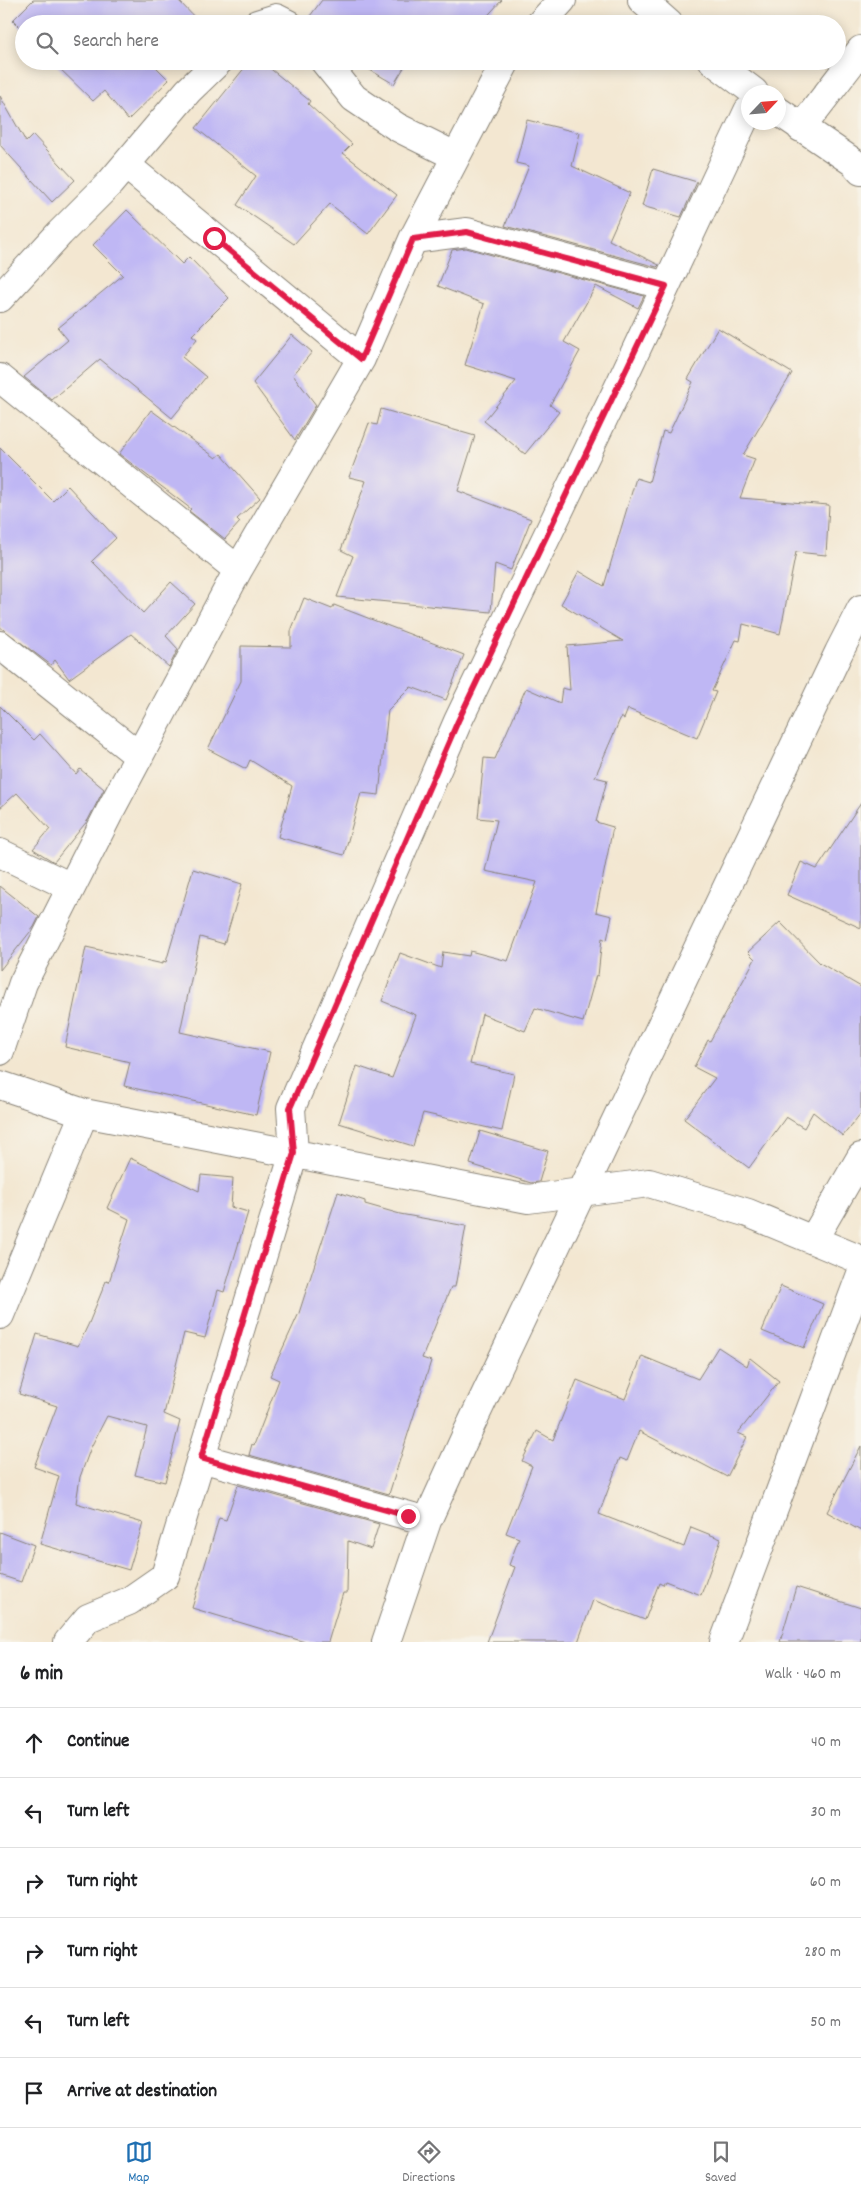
<!DOCTYPE html>
<meta charset="utf-8">
<style>
:root{--surface:#fff;--page:#f6f6f6;--text:#202124;--muted:#757577;--line:#e0e0e0;--accent:#1f6fb2}
body{margin:0;font-family:Dekko,sans-serif;background:var(--page);color:var(--text)}
.compass{position:absolute;left:741px;top:85px;width:45px;height:45px;border-radius:50%;background:var(--surface);box-shadow:0 2px 12px #0003;rotate:64deg}
.stop{position:absolute;width:15px;height:15px;margin:-11px;border:4px solid #e11d48;border-radius:50%;background:#fff}
.stop.end{background:#e11d48;border-color:#fff;box-shadow:0 1px 5px #0008}
.list{margin:0;padding:0;list-style:none}
h2{display:flex;justify-content:space-between;align-items:center;height:65px;margin:0;padding:0 20px;font-size:21px}
h2 small{font-size:16px;font-weight:400;color:var(--muted)}
.list li{display:grid;grid-template-columns:32px 1fr auto;gap:15px;align-items:center;box-sizing:border-box;height:70px;padding:0 20px;border-top:1px solid var(--line)}
.list b{display:block;font-size:19px;white-space:nowrap}
.list em{font-size:16px;font-style:normal;color:var(--muted)}
.icon{flex:none;width:28px;height:28px;fill:none;stroke:currentColor;stroke-width:2;stroke-linecap:round;stroke-linejoin:round}
.map{position:relative;flex:none;width:861px;height:1642px;overflow:hidden}
.search{position:absolute;background:var(--surface);box-shadow:0 2px 12px #0003;left:15px;right:15px;top:15px;height:55px;display:flex;align-items:center;gap:12px;box-sizing:border-box;padding:0 18px;border-radius:28px;color:var(--muted);font-size:19px}
.sheet{height:485px;background:var(--surface)}
nav{display:flex;justify-content:space-around;align-items:center;box-sizing:border-box;height:70px;border-top:1px solid var(--line);background:var(--surface);font-size:14px;color:var(--muted)}
nav a{display:grid;justify-items:center;gap:2px}
nav .on{color:var(--accent)}
.map>svg:first-child{display:block}
</style>
<div class="map">
<svg width="861" height="1642" viewBox="0 0 861 1642">
<rect width="100%" height="100%" fill="#f7f3e8"/>
<filter id="ink" filterUnits="userSpaceOnUse"><feTurbulence type="fractalNoise" baseFrequency=".02" numOctaves="2"/><feDisplacementMap in="SourceGraphic" scale="10" xChannelSelector="R" yChannelSelector="G"/><feConvolveMatrix kernelMatrix="1 2 1 2 8 2 1 2 1" color-interpolation-filters="sRGB"/></filter>
<filter id="wash" filterUnits="userSpaceOnUse"><feTurbulence type="fractalNoise" baseFrequency=".0096" numOctaves="4" result="noise"/><feDisplacementMap in="SourceGraphic" scale="20" xChannelSelector="R" yChannelSelector="G"/><feGaussianBlur stdDeviation="1.12" result="paint"/><feColorMatrix in="noise" values="0 0 0 0 0 0 0 0 0 0 0 0 0 0 0 0 0 1.4 0 .05"/><feComposite in="paint" operator="in"/></filter>
<g filter="url(#wash)">
<rect width="100%" height="100%" fill="#f3e7d1"/>
<g id="blocks">
<!-- building -->
<path fill="#bfb7f4" d="M33,0H178L201,24H24V31L13,20Z
M322,0H502L480,24H304Z
M52,61H150L169,80L128,120L104,91L93,101Z
M250,61H261L310,101L308,104L352,144L343,153L397,195L368,234L330,204L294,244L237,205L256,176L196,128Z
M368,61H408L394,84L365,67Z
M0,96L26,142L33,135L75,180L52,202L0,145Z
M527,120L580,133L572,166L630,193L609,240L659,265L657,267L505,226L529,166L516,163Z
M653,169L697,182L681,217L642,206Z
M127,210L182,264L189,257L229,298L192,335L197,339L182,357L206,377L172,418L100,359L52,400L24,377L68,340L58,328L123,275L93,245Z
M466,248L644,296L638,308L596,286L564,342L580,351L550,405L559,412L525,454L484,421L516,381L465,365L484,304L438,286L452,250Z
M718,328L792,373L743,455L755,459L740,498L829,505L826,555L796,552L780,634L743,624L740,641L736,640L712,691L716,692L697,738L628,709L624,719L621,717L595,777L607,780L596,822L613,827L596,912L612,916L607,940L602,938L598,976L596,975L583,1022L535,1008L525,1031L482,1014L470,1064L514,1074L502,1131L423,1113L413,1146L339,1123L357,1066L392,1078L416,1015L382,1001L400,953L441,968L443,952L469,956L470,951L508,961L537,882L485,871L497,820L478,818L484,758L495,759L526,688L560,703L562,688L570,690L567,646L623,641L561,604L579,571L604,586L636,478L649,482L663,431L669,433L693,382L688,379Z
M292,335L312,352L293,375L316,405L295,440L253,383Z
M381,409L475,436L458,491L531,519L511,570L495,564L491,612L337,597L353,556L341,550L366,481L349,477L369,423L377,425Z
M151,410L216,458L221,454L260,498L237,519L240,522L225,539L189,511L191,509L119,454Z
M0,448L53,501L68,486L116,538L92,561L143,613L171,582L195,604L166,636L178,649L169,667L131,634L69,679L55,660L51,665L0,627Z
M304,598L332,609L334,605L464,655L446,700L411,687L388,710L379,795L361,793L344,855L278,837L292,786L250,760L246,769L208,749L241,681V646L291,647V631Z
M0,706L34,740L40,734L76,774L80,769L104,789L88,820L54,862L33,849L50,829L17,793L0,808Z
M861,803V928L787,895L801,862L817,869Z
M193,869L242,884L224,944L200,937L180,1032L270,1052L256,1115L124,1086L130,1062L65,1047L86,947L163,964V961L166,962Z
M0,886L39,917L34,927L0,970Z
M780,922L820,963L861,987V1113L843,1136L813,1112L804,1128L786,1117L749,1168L684,1119L715,1078L694,1067L708,1040L710,1041L755,959L748,952Z
M480,1131L548,1151L539,1182L531,1183L470,1164Z
M130,1158L199,1191L201,1175L233,1178L231,1207L248,1212L224,1292L218,1290L205,1338L184,1333L164,1414L180,1421L165,1482L135,1475L147,1427L107,1416L91,1447L80,1477L76,1503L143,1523L129,1570L40,1544L59,1476L34,1467L57,1406L19,1394L37,1334L78,1346L89,1323L106,1281L109,1282L129,1219L107,1208Z
M338,1192L365,1201V1204L400,1214L466,1226L455,1287H451L422,1358L431,1361L389,1494L249,1455L252,1444L254,1445L279,1380L270,1376L299,1313Z
M781,1286L823,1304L804,1348L762,1331Z
M718,1347L747,1366L750,1358L779,1381L738,1433L747,1437L727,1477L639,1431L627,1461L620,1458L599,1514L684,1547L691,1527L721,1539L701,1595L665,1581L663,1585L659,1583L645,1620L593,1600L578,1642H487L515,1567L509,1565L519,1538L506,1533L532,1466L522,1461L537,1431L553,1440L577,1380L625,1399L642,1356L698,1379Z
M861,1446V1531L827,1512Z
M238,1485L379,1524L371,1549L348,1541L347,1593H343L328,1642H305L192,1608L219,1518L226,1520Z
M0,1532L34,1545L21,1582L0,1575Z
M796,1587L861,1608V1642H780Z"/>
</g>
</g>
<g filter="url(#ink)">
<use href="#blocks" fill-opacity="0" stroke="#888276" stroke-width="1"/>
<g fill="none" stroke-linecap="round" stroke-linejoin="round">
<!-- minor casing -->
<g stroke="#888276" stroke-width="30">
<path id="minor" d="M642,0L669,24
M257,24L276,18L288,24
M540,24L562,0
M324,61L354,98L397,127L455,156
M713,61L754,92
M778,111L853,162L861,171
M801,128L861,50
M126,165L361,359
M413,239L467,232L666,286
M0,298L60,233L110,183L188,91L219,61
M0,378L238,570
M0,645L139,756
M0,853L71,887
M0,1051L23,983L110,811L238,570L361,359L413,239L506,61
M0,1085L84,1113L528,1199L649,1183L748,1213L861,1260
M813,1240L861,1157
M0,1315L84,1113
M201,1458L427,1521
M68,1642L88,1618L129,1601L165,1576L294,1153L291,1108L458,721L621,382L748,111
M386,1642L427,1521L468,1431L839,652L861,609
M724,1642L861,1274"/>
</g>
<!-- minor -->
<use href="#minor" stroke="#fff" stroke-width="28"/>
</g>
</g>
<g fill="none" stroke-linecap="round" stroke-linejoin="round" filter="url(#ink)">
<!-- route -->
<path stroke="#e11d48" stroke-width="6" d="M214,238L361,359L413,239L467,232L666,286L458,721L290,1108L294,1153L201,1458L408,1516"/>
</g>
</svg>
<svg class="compass" viewBox="-18 -18 36 36"><path d="M0-13l5 13h-10z" fill="#e53935"/><path d="M0 13l5-13h-10z" fill="#757577"/></svg>
<div class="stop" style="left:214px;top:238px"></div>
<div class="stop end" style="left:408px;top:1516px"></div>
<div class="search"><svg class="icon" aria-label="search" viewBox="0 0 24 24"><circle cx="10" cy="10" r="6"/><path d="M15 15l6 6"/></svg>Search here</div>
</div>
<section class="sheet">
<h2>6 min<small>Walk · 460 m</small></h2>
<ul class="list">
<li><svg class="icon" aria-label="ahead" viewBox="0 0 24 24"><path d="M12 20V5M6 11l6-6 6 6"/></svg><div><b>Continue</b></div><em>40 m</em></li>
<li><svg class="icon" aria-label="left" viewBox="0 0 24 24"><path d="M17 20v-9H6M10 6l-5 5 5 5"/></svg><div><b>Turn left</b></div><em>30 m</em></li>
<li><svg class="icon" aria-label="right" viewBox="0 0 24 24"><path d="M7 20v-9h11M14 6l5 5-5 5"/></svg><div><b>Turn right</b></div><em>60 m</em></li>
<li><svg class="icon" aria-label="right" viewBox="0 0 24 24"><path d="M7 20v-9h11M14 6l5 5-5 5"/></svg><div><b>Turn right</b></div><em>280 m</em></li>
<li><svg class="icon" aria-label="left" viewBox="0 0 24 24"><path d="M17 20v-9H6M10 6l-5 5 5 5"/></svg><div><b>Turn left</b></div><em>50 m</em></li>
<li><svg class="icon" aria-label="arrive" viewBox="0 0 24 24"><path d="M6 21V4h12l-3 4 3 4H6"/></svg><div><b>Arrive at destination</b></div></li>
</ul>
</section>
<nav>
<a class="on"><svg class="icon" aria-label="map" viewBox="0 0 24 24"><path d="M3 6l6-2 6 2 6-2v14l-6 2-6-2-6 2zM9 4v14M15 6v14"/></svg>Map</a>
<a><svg class="icon" aria-label="directions" viewBox="0 0 24 24"><path d="M12 3l9 9-9 9-9-9zM9 14v-3h6M13 9l2 2-2 2"/></svg>Directions</a>
<a><svg class="icon" aria-label="saved" viewBox="0 0 24 24"><path d="M7 4h10v16l-5-4-5 4z"/></svg>Saved</a>
</nav>
